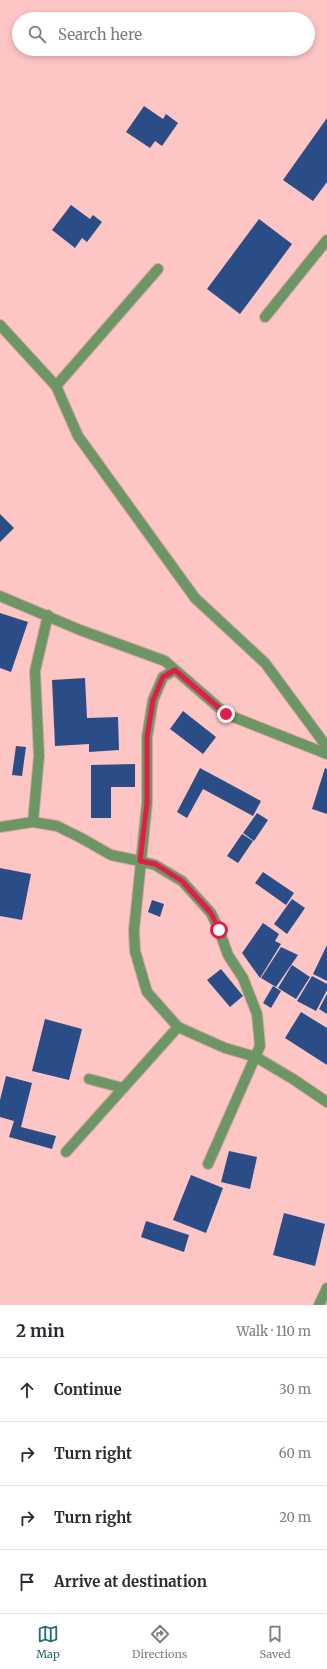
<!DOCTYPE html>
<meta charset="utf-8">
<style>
:root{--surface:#fff;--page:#f2f2f3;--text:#2b2b33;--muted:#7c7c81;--line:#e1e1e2;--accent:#226d72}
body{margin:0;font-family:Merriweather,serif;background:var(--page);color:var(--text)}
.stop{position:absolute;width:12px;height:12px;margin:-9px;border:3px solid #e11d48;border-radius:50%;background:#fff}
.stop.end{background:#e11d48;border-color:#fff;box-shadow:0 1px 4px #0008}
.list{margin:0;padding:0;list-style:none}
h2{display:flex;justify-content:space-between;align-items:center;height:52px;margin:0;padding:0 16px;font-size:17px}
h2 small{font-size:13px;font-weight:400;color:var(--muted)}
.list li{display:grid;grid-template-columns:26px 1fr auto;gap:12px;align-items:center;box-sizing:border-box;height:64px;padding:0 16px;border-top:1px solid var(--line)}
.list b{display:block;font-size:15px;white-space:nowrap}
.list em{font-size:13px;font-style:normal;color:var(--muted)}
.icon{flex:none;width:22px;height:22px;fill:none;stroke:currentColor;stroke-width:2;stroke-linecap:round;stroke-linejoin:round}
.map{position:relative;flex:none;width:327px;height:1305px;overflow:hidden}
.search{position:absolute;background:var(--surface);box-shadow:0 2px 6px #0003;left:12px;right:12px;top:12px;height:44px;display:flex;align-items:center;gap:10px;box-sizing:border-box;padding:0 14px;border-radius:22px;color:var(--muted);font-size:15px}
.sheet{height:308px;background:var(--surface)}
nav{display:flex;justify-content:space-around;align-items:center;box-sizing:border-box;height:56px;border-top:1px solid var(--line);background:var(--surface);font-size:11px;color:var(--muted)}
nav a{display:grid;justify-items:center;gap:2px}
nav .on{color:var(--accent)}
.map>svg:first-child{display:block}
</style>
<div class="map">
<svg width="327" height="1305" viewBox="0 0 327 1305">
<rect width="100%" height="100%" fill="#fdc5c4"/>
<!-- building -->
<path fill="#2a4d88" d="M144,106L163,119L166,114L178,123L162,146L155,141L150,148L126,132Z
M327,118V182L313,201L283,180Z
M71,205L90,219L93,215L102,222L87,242L82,238L75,248L52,230Z
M259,219L292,244L240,314L207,289Z
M0,514L14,528L0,542Z
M0,613L28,622L11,672L0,668Z
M85,678L87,718L118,717L119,750L89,752V744L55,746L52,680Z
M183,711L216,737L203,754L170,729Z
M16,746L26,747L22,776L12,775Z
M135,764V787H111V818H91V765Z
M200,768L261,801L253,816L203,789L187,818L177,812Z
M325,768L327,769V814L312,809Z
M257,813L268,820L254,841L243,833Z
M242,834L253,841L238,863L227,856Z
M0,868L31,874L22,920L0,916Z
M263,872L294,893L286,905L255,883Z
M292,899L305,908L287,934L274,924Z
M152,900L164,904L160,917L148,912Z
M263,923L279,934L275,941L281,944L260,978L242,953Z
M327,945V981L313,974Z
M281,947L298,955L276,987L261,978Z
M292,965L310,977L296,999L278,988Z
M221,969L243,996L230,1007L207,980Z
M312,976L327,984V990L316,1011L297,1001Z
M273,986L281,991L271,1008L263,1003Z
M327,994V1014L319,1009Z
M301,1012L327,1028V1065L285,1038Z
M45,1019L82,1029L69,1080L32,1071Z
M6,1076L32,1083L21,1127L56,1136L52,1149L9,1137L14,1121L0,1117V1100Z
M229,1151L257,1157L250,1189L221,1182Z
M191,1175L223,1188L206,1233L173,1220Z
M284,1213L325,1224L315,1266L273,1255Z
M146,1221L189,1235L184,1252L141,1237Z"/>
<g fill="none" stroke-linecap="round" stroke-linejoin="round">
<!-- service casing -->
<g stroke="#d7a4a3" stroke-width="12">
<path id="service" d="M265,317L327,240
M56,386L158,269
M140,861L155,865L182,881L211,913L219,930L228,955L243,978L257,1014L260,1046L208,1164
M89,1079L123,1088"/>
</g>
<!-- minor casing -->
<g stroke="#d7a4a3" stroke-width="12">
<path id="minor" d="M0,325L56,386L78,436L195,598L265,663L327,747
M0,596L80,630L165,661L226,714L327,754
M175,670L163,677L153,700L147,737V803L134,930L135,951L147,992L178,1027L225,1048L256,1057L293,1079L327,1102
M33,822L39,756L35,671L48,615
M0,827L33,822L57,826L83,839L111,855L140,861
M66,1152L178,1027
M319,1305L327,1288"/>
</g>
<!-- service -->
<use href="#service" stroke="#6c9664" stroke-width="10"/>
<!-- minor -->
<use href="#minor" stroke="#6c9664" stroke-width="10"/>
</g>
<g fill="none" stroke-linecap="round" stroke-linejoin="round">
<!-- route -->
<path stroke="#e11d48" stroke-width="5" d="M219,930L211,913L182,881L155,864L140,861L147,803V737L153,700L163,677L175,670L226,714"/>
</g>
</svg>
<div class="stop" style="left:219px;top:930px"></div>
<div class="stop end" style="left:226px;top:714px"></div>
<div class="search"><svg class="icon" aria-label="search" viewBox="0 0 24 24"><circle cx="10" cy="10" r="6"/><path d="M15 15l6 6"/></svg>Search here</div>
</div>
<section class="sheet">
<h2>2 min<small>Walk · 110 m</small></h2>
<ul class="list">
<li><svg class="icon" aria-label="ahead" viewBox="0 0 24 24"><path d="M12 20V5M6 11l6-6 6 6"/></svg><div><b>Continue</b></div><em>30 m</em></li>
<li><svg class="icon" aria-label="right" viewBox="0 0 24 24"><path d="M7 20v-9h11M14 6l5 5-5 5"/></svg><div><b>Turn right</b></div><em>60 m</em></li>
<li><svg class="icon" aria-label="right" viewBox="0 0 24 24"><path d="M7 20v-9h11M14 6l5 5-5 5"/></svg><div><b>Turn right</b></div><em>20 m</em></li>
<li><svg class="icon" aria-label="arrive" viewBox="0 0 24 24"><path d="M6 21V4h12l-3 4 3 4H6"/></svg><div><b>Arrive at destination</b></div></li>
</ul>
</section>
<nav>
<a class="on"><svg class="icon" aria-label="map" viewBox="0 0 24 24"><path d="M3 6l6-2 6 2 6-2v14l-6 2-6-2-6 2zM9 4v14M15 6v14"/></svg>Map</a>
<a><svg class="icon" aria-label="directions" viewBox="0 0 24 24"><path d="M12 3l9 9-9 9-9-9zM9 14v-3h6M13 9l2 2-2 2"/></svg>Directions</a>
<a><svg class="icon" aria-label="saved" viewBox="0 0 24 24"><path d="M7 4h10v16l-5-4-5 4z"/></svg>Saved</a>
</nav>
